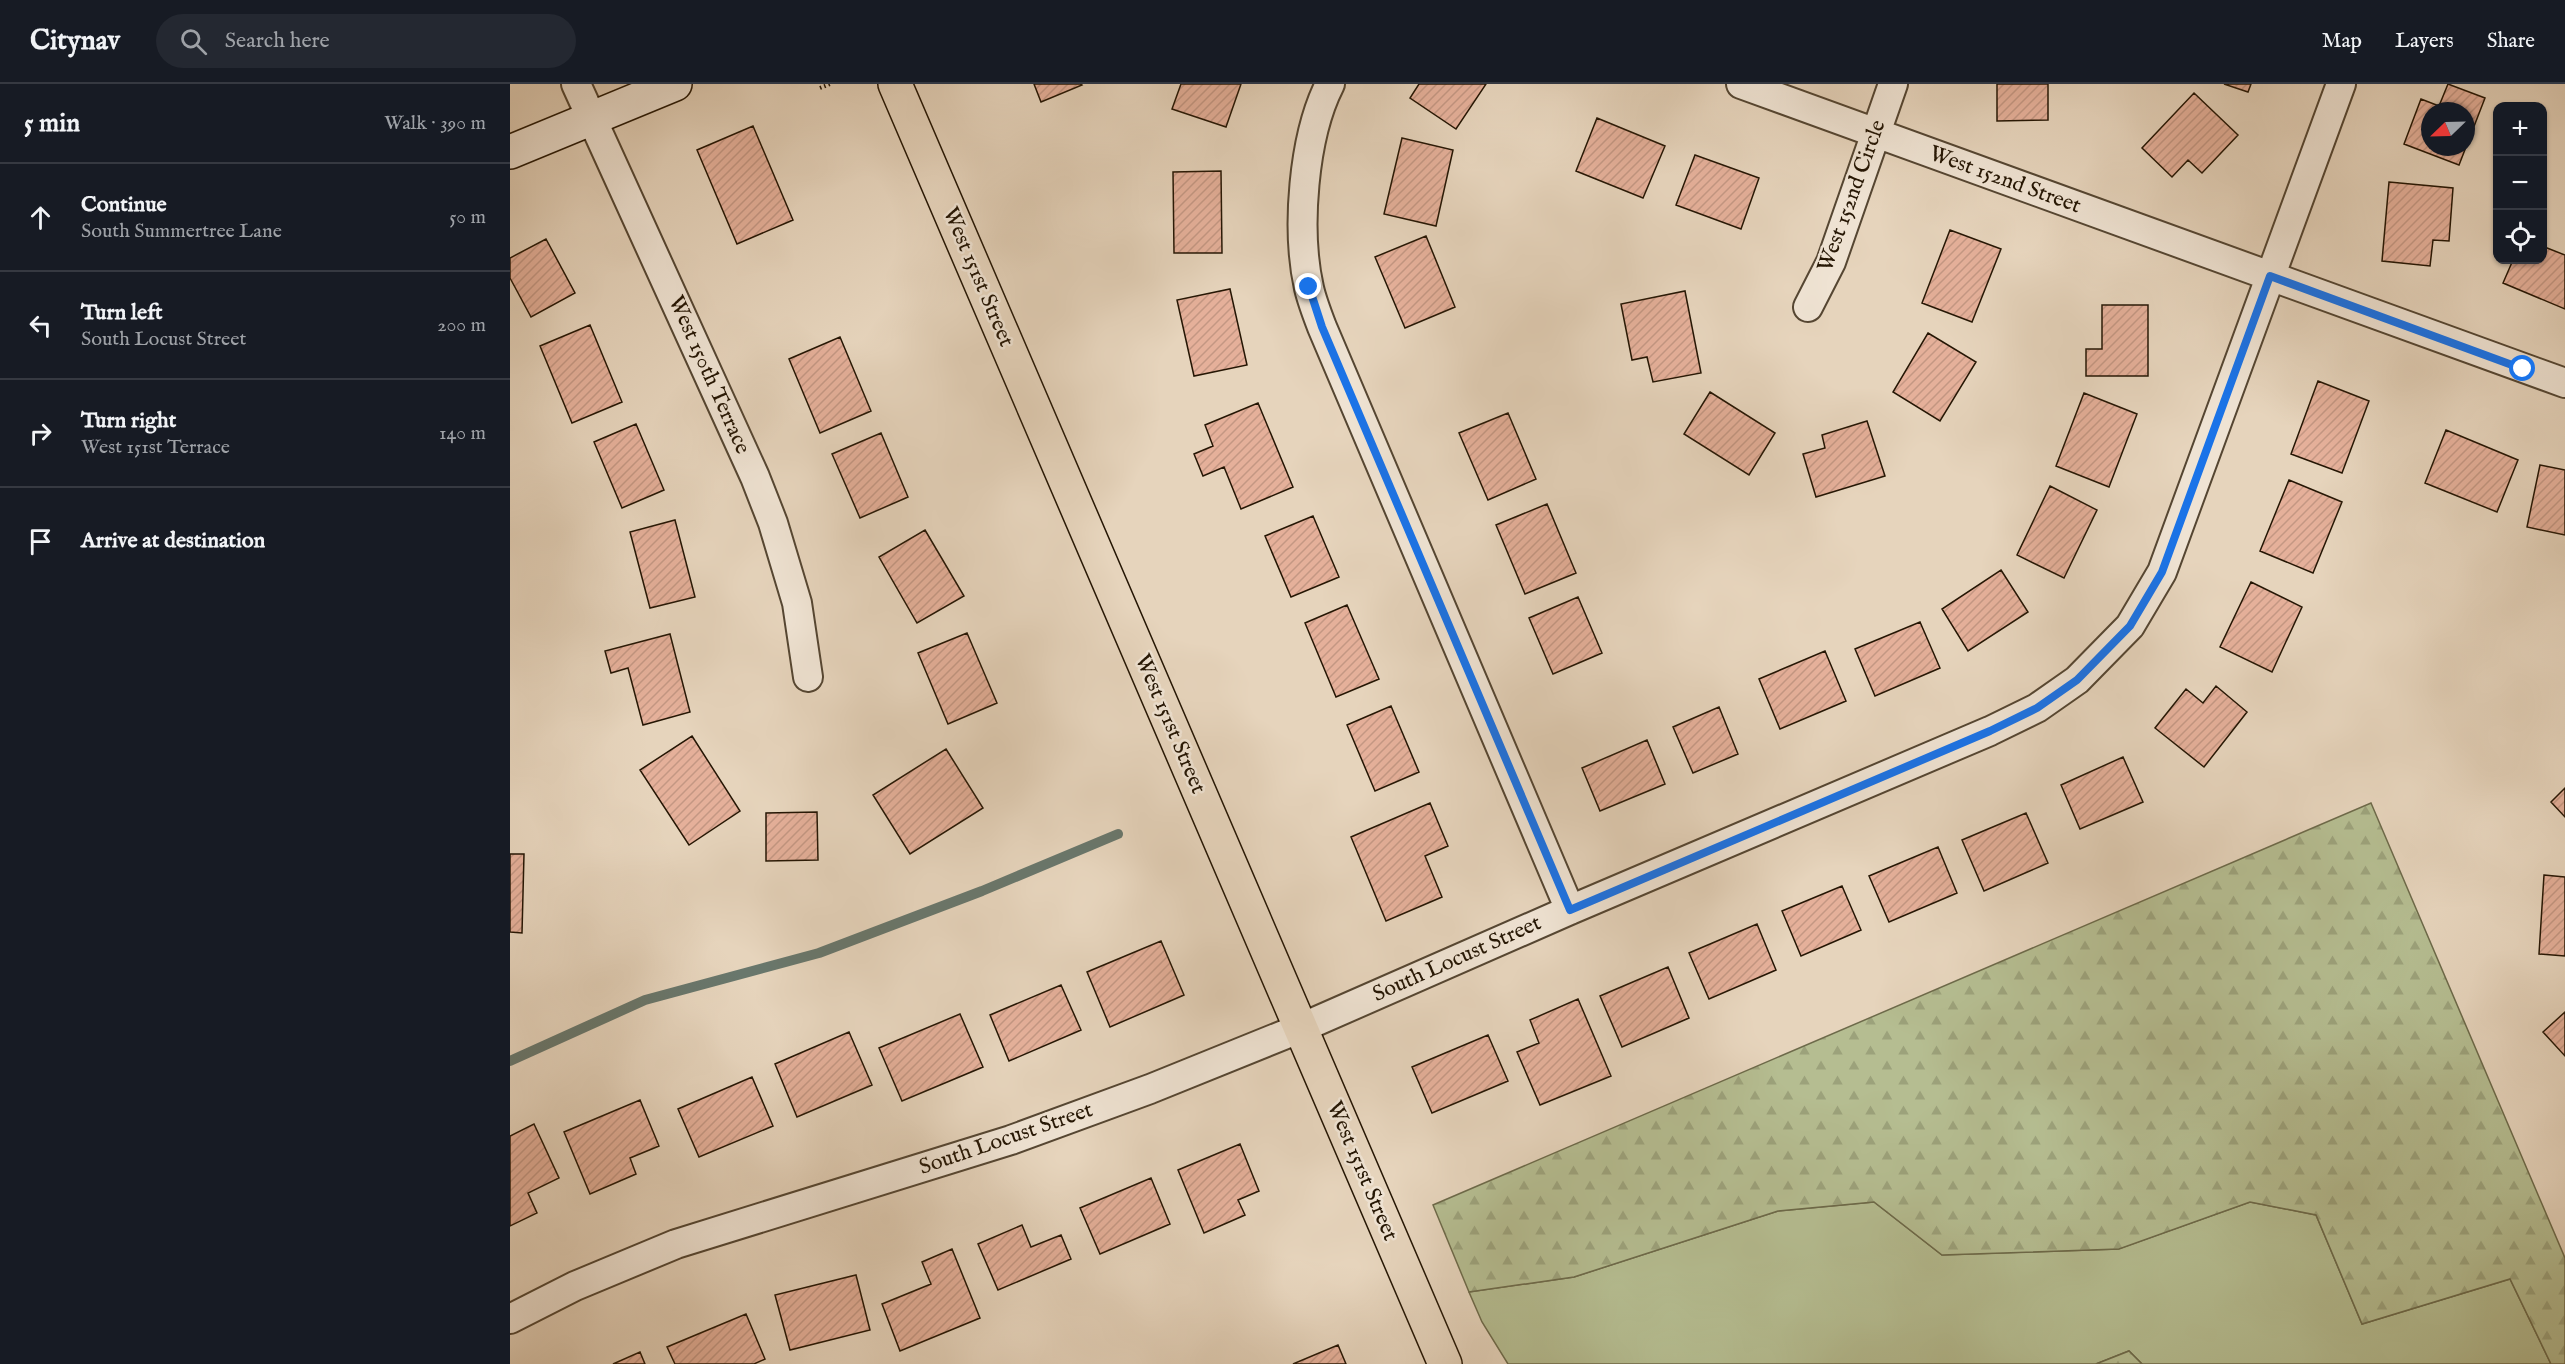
<!DOCTYPE html>
<meta charset="utf-8">
<style>
:root{--surface:#171b24;--page:#242831;--text:#f1f3f6;--muted:#9ea1a6;--line:#363941}
body{margin:0;font-family:"IM FELL English",serif;background:var(--page);color:var(--text)}
.controls{position:absolute;right:18px;top:18px;display:grid;overflow:hidden;border-radius:12px;box-shadow:0 2px 4px #0004}
.controls button{width:54px;height:54px;display:grid;place-items:center;padding:0;border:0;border-bottom:2px solid var(--line);background:var(--surface);color:var(--text);font:30px sans-serif}
.compass{position:absolute;left:1911px;top:18px;width:54px;height:54px;border-radius:50%;background:var(--surface);box-shadow:0 2px 4px #0004;rotate:247deg}
.stop{position:absolute;width:18px;height:18px;margin:-14px;border:4px solid #1a73e8;border-radius:50%;background:#fff}
.stop.end{background:#1a73e8;border-color:#fff;box-shadow:0 2px 6px #0008}
.list{margin:0;padding:0;list-style:none}
h2{display:flex;justify-content:space-between;align-items:center;height:78px;margin:0;padding:0 24px;font-size:26px}
h2 small{font-size:20px;font-weight:400;color:var(--muted)}
.list li{display:grid;grid-template-columns:39px 1fr auto;gap:18px;align-items:center;box-sizing:border-box;height:108px;padding:0 24px;border-top:2px solid var(--line)}
.list b{display:block;font-size:22px;white-space:nowrap}
.list p{margin:0;font-size:20px;white-space:nowrap;color:var(--muted)}
.list em{font-size:20px;font-style:normal;color:var(--muted)}
.icon{flex:none;width:33px;height:33px;fill:none;stroke:currentColor;stroke-width:2;stroke-linecap:round;stroke-linejoin:round}
.map{position:relative;flex:none;width:2055px;height:1280px;overflow:hidden}
header{display:flex;align-items:center;gap:36px;box-sizing:border-box;height:84px;padding:0 30px;background:var(--surface);border-bottom:2px solid var(--line)}
header strong{font-size:28px}
nav{display:flex;gap:33px;margin-inline-start:auto;font-size:21px}
.search{width:420px;height:54px;background:var(--page);display:flex;align-items:center;gap:15px;box-sizing:border-box;padding:0 21px;border-radius:33px;color:var(--muted);font-size:22px}
main{display:flex}
aside{flex:1;background:var(--surface)}
.map>svg:first-child{display:block}
</style>
<header>
<strong>Citynav</strong>
<div class="search"><svg class="icon" aria-label="search" viewBox="0 0 24 24"><circle cx="10" cy="10" r="6"/><path d="M15 15l6 6"/></svg>Search here</div>
<nav><a>Map</a><a>Layers</a><a>Share</a></nav>
</header>
<main>
<aside>
<h2>5 min<small>Walk · 390 m</small></h2>
<ul class="list">
<li><svg class="icon" aria-label="ahead" viewBox="0 0 24 24"><path d="M12 20V5M6 11l6-6 6 6"/></svg><div><b>Continue</b><p>South Summertree Lane</p></div><em>50 m</em></li>
<li><svg class="icon" aria-label="left" viewBox="0 0 24 24"><path d="M17 20v-9H6M10 6l-5 5 5 5"/></svg><div><b>Turn left</b><p>South Locust Street</p></div><em>200 m</em></li>
<li><svg class="icon" aria-label="right" viewBox="0 0 24 24"><path d="M7 20v-9h11M14 6l5 5-5 5"/></svg><div><b>Turn right</b><p>West 151st Terrace</p></div><em>140 m</em></li>
<li><svg class="icon" aria-label="arrive" viewBox="0 0 24 24"><path d="M6 21V4h12l-3 4 3 4H6"/></svg><div><b>Arrive at destination</b></div></li>
</ul>
</aside>
<div class="map">
<svg width="2055" height="1280" viewBox="0 0 2055 1280">
<defs>
<pattern id="forest-firs" width="22" height="20" patternUnits="userSpaceOnUse" patternTransform="scale(1.5)"><rect width="22" height="20" fill="#b5bd91"/><path d="M5 1l3.5 6h-7zM16 11l3.5 6h-7z" fill="#9ca27b"/></pattern>
<pattern id="building-hatch" width="6" height="6" patternUnits="userSpaceOnUse" patternTransform="scale(1.5)"><rect width="6" height="6" fill="#e5b09a"/><path d="M-1 1l2-2M0 6l6-6M5 7l2-2" fill="none" stroke="#c49783"/></pattern>
</defs>
<rect width="100%" height="100%" fill="#e6d4bc"/>
<filter id="stains"><feTurbulence type="fractalNoise" baseFrequency=".00333" numOctaves="4"/><feColorMatrix values="0 0 0 0 .2 0 0 0 0 .09 0 0 0 0 .02 0 0 0 .5 -.17"/></filter>
<radialGradient id="worn" r=".72"><stop offset=".6" stop-color="#630" stop-opacity="0"/><stop offset="1" stop-color="#630" stop-opacity=".3"/></radialGradient>
<!-- grass -->
<path fill="#b5bd91" stroke="#6d6a4a" stroke-width="1.5" d="M1364,1118L1432,1171L1608,1165L1740,1118L1806,1131L1852,1240L2000,1195L2041,1280H1632L1619,1267L1586,1280H998L972,1238L959,1208L1064,1193L1268,1127Z"/>
<!-- forest -->
<path fill="url(#forest-firs)" stroke="#6d6a4a" stroke-width="1.5" d="M1861,719L2055,1174V1280H2041L2000,1195L1852,1240L1806,1131L1740,1118L1609,1165L1432,1171L1364,1118L1268,1127L1064,1193L959,1208L923,1121Z
M1619,1267L1632,1280H1586Z"/>
<g fill="none" stroke-linecap="round" stroke-linejoin="round">
<!-- stream -->
<path stroke="#69776c" stroke-width="10" d="M0,977L135,916L309,869L472,807L608,750"/>
</g>
<!-- building -->
<path fill="url(#building-hatch)" stroke="#251604" stroke-width="1.5" fill-rule="evenodd" d="M524,0H571L572,1L531,18Z
M671,0H731L716,43L662,25Z
M909,0H976L946,45L900,14Z
M1487,0H1538V36L1487,37Z
M1714,0H1741L1738,8Z
M1938,0L1975,14L1949,81L1894,60L1911,15L1929,22ZM1920,27H1956V63H1920Z
M1684,9L1728,51L1692,89L1678,76L1662,93L1632,64Z
M1087,34L1155,62L1133,114L1066,87Z
M243,42L283,136L227,160L187,66Z
M892,54L943,66L926,142L874,130Z
M1185,71L1249,94L1231,145L1166,121Z
M711,87L712,169H664L663,88Z
M1879,98L1943,104L1939,157L1923,156L1920,182L1872,177Z
M1440,146L1491,165L1462,238L1412,219Z
M916,152L945,223L895,244L865,173Z
M36,155L65,209L21,233L0,194V174Z
M2032,162L2055,171V225L1993,199L2003,176H2032Z
M720,205L737,281L684,292L667,216Z
M1175,207L1191,289L1143,298L1137,273L1122,276L1111,220Z
M1592,221H1638V292H1576V265H1592Z
M80,241L112,318L62,339L30,262Z
M1418,249L1466,278L1430,337L1383,308Z
M330,253L361,327L310,349L279,275Z
M1808,297L1859,317L1832,389L1781,370Z
M1200,308L1265,349L1239,391L1174,350Z
M1574,309L1627,330L1599,403L1546,382Z
M748,319L783,403L731,425L714,383L693,392L684,370L703,362L695,341Z
M998,329L1026,395L978,416L949,349Z
M1357,337L1375,392L1306,413L1293,370L1315,364L1312,351Z
M126,340L154,406L112,424L84,358Z
M1936,346L2008,376L1987,428L1915,399Z
M371,349L398,413L350,434L322,370Z
M2030,381L2055,386V451L2017,443Z
M1779,396L1832,418L1803,489L1750,467Z
M1540,402L1587,426L1554,494L1507,471Z
M1037,420L1066,489L1015,510L986,441Z
M803,432L829,493L781,513L755,452Z
M165,436L185,513L140,524L120,448Z
M415,446L454,512L407,539L369,473Z
M1491,486L1518,528L1458,567L1432,525Z
M1741,498L1792,523L1762,588L1710,563Z
M1068,513L1092,569L1043,590L1019,534Z
M837,521L869,595L826,613L795,539Z
M1410,538L1430,584L1365,612L1345,565Z
M457,549L487,619L438,640L408,569Z
M160,550L180,628L133,641L118,584L101,589L95,567Z
M1315,567L1336,617L1270,645L1249,595Z
M1706,602L1737,628L1694,683L1645,644L1676,605L1693,619Z
M881,622L909,688L865,707L837,641Z
M1209,623L1228,670L1183,689L1163,643Z
M182,652L230,727L179,761L130,686Z
M1137,656L1155,700L1090,727L1072,684Z
M436,665L473,724L400,770L363,711Z
M1613,673L1633,718L1570,745L1551,701Z
M2055,704V733L2041,718Z
M920,719L938,762L915,772L932,813L876,837L841,753Z
M307,728L308,776L256,777V729Z
M1516,729L1538,779L1474,807L1452,756Z
M1428,763L1447,809L1379,838L1359,792Z
M0,770H14L12,849L0,848Z
M2034,791L2055,793V872L2029,870Z
M1332,802L1351,846L1291,872L1272,827Z
M1247,840L1266,886L1199,915L1179,869Z
M651,857L674,911L600,943L577,888Z
M1158,883L1179,934L1112,963L1090,912Z
M551,901L571,946L499,977L480,931Z
M1068,915L1101,992L1030,1021L1007,968L1029,959L1020,936Z
M2055,928V972L2033,948Z
M450,930L473,983L392,1017L369,964Z
M339,948L362,1001L287,1033L265,980Z
M978,951L998,997L922,1029L902,983Z
M242,993L263,1042L189,1073L168,1025Z
M130,1016L149,1062L120,1074L126,1090L80,1110L54,1048Z
M24,1040L49,1094L18,1109L27,1129L0,1142V1052Z
M730,1060L749,1107L728,1116L735,1131L694,1149L668,1086Z
M641,1094L660,1140L590,1170L570,1124Z
M512,1141L521,1163L551,1151L561,1175L488,1206L468,1160Z
M442,1165L470,1234L390,1267L372,1220L421,1200L412,1178Z
M346,1191L360,1246L280,1266L265,1211Z
M236,1230L255,1275L244,1280H165L157,1263Z
M828,1261L836,1280H783Z
M130,1268L135,1280H103Z"/>
<g fill="none" stroke-linecap="round" stroke-linejoin="round">
<!-- street casing -->
<g stroke="#554632" stroke-width="32">
<path id="street" d="M66,0L245,393L263,439L287,519L298,593
M820,0C793,53 786,146 799,204C802,217 807,230 812,243L1060,826
M1231,0L2055,299
M1298,223L1321,178L1383,0
M0,1235L65,1202L166,1160L501,1056L640,1005L791,944L1060,826L1480,647L1527,624L1567,596L1620,542L1652,488L1831,0"/>
</g>
<!-- secondary casing -->
<g stroke="#251604" stroke-width="36">
<path id="secondary" d="M0,68L165,0"/>
</g>
<!-- primary casing -->
<g stroke="#251604" stroke-width="36">
<path id="primary" d="M385,0L935,1280"/>
</g>
<!-- path -->
<path stroke="#251604" stroke-width="4" stroke-dasharray="1.5 3" stroke-linecap="butt" d="M310,4L320,0"/>
<!-- street -->
<use href="#street" stroke="#efe3d3" stroke-width="28"/>
<!-- secondary -->
<use href="#secondary" stroke="#efe3d3" stroke-width="33"/>
<!-- primary -->
<use href="#primary" stroke="#e6d4bc" stroke-width="33"/>
</g>
<g fill="none" stroke-linecap="round" stroke-linejoin="round">
<!-- route -->
<path stroke="#1a73e8" stroke-width="8" d="M799,203L812,243L1060,826L1480,647L1527,624L1567,596L1620,542L1652,488L1760,192L2013,285"/>
</g>
<g text-anchor="middle" dominant-baseline="central" stroke-width="5" stroke-linejoin="round" paint-order="stroke">
<!-- street labels -->
<g font-size="22" fill="#251604" stroke="#efe3d3">
<text transform="translate(1495 96) rotate(20)">West 152nd Street</text>
<text transform="translate(1342 112) rotate(-70)">West 152nd Circle</text>
<text transform="translate(468 193) rotate(67)">West 151st Street</text>
<text transform="translate(199 291) rotate(66)">West 150th Terrace</text>
<text transform="translate(660 640) rotate(67)">West 151st Street</text>
<text transform="translate(947 875) rotate(-24)">South Locust Street</text>
<text transform="translate(496 1055) rotate(-19)">South Locust Street</text>
<text transform="translate(852 1087) rotate(67)">West 151st Street</text>
</g>
</g>
<rect width="100%" height="100%" filter="url(#stains)"/>
<rect width="100%" height="100%" fill="url(#worn)"/>
</svg>
<div class="controls">
<button>+</button>
<button>−</button>
<button><svg class="icon" aria-label="locate" viewBox="0 0 24 24"><circle cx="12" cy="12" r="6"/><path d="M12 2v4M12 18v4M2 12h4M18 12h4"/></svg></button>
</div>
<svg class="compass" viewBox="-18 -18 36 36"><path d="M0-13l5 13h-10z" fill="#e53935"/><path d="M0 13l5-13h-10z" fill="#9ea1a6"/></svg>
<div class="stop" style="left:2013px;top:285px"></div>
<div class="stop end" style="left:799px;top:203px"></div>
</div>
</main>
